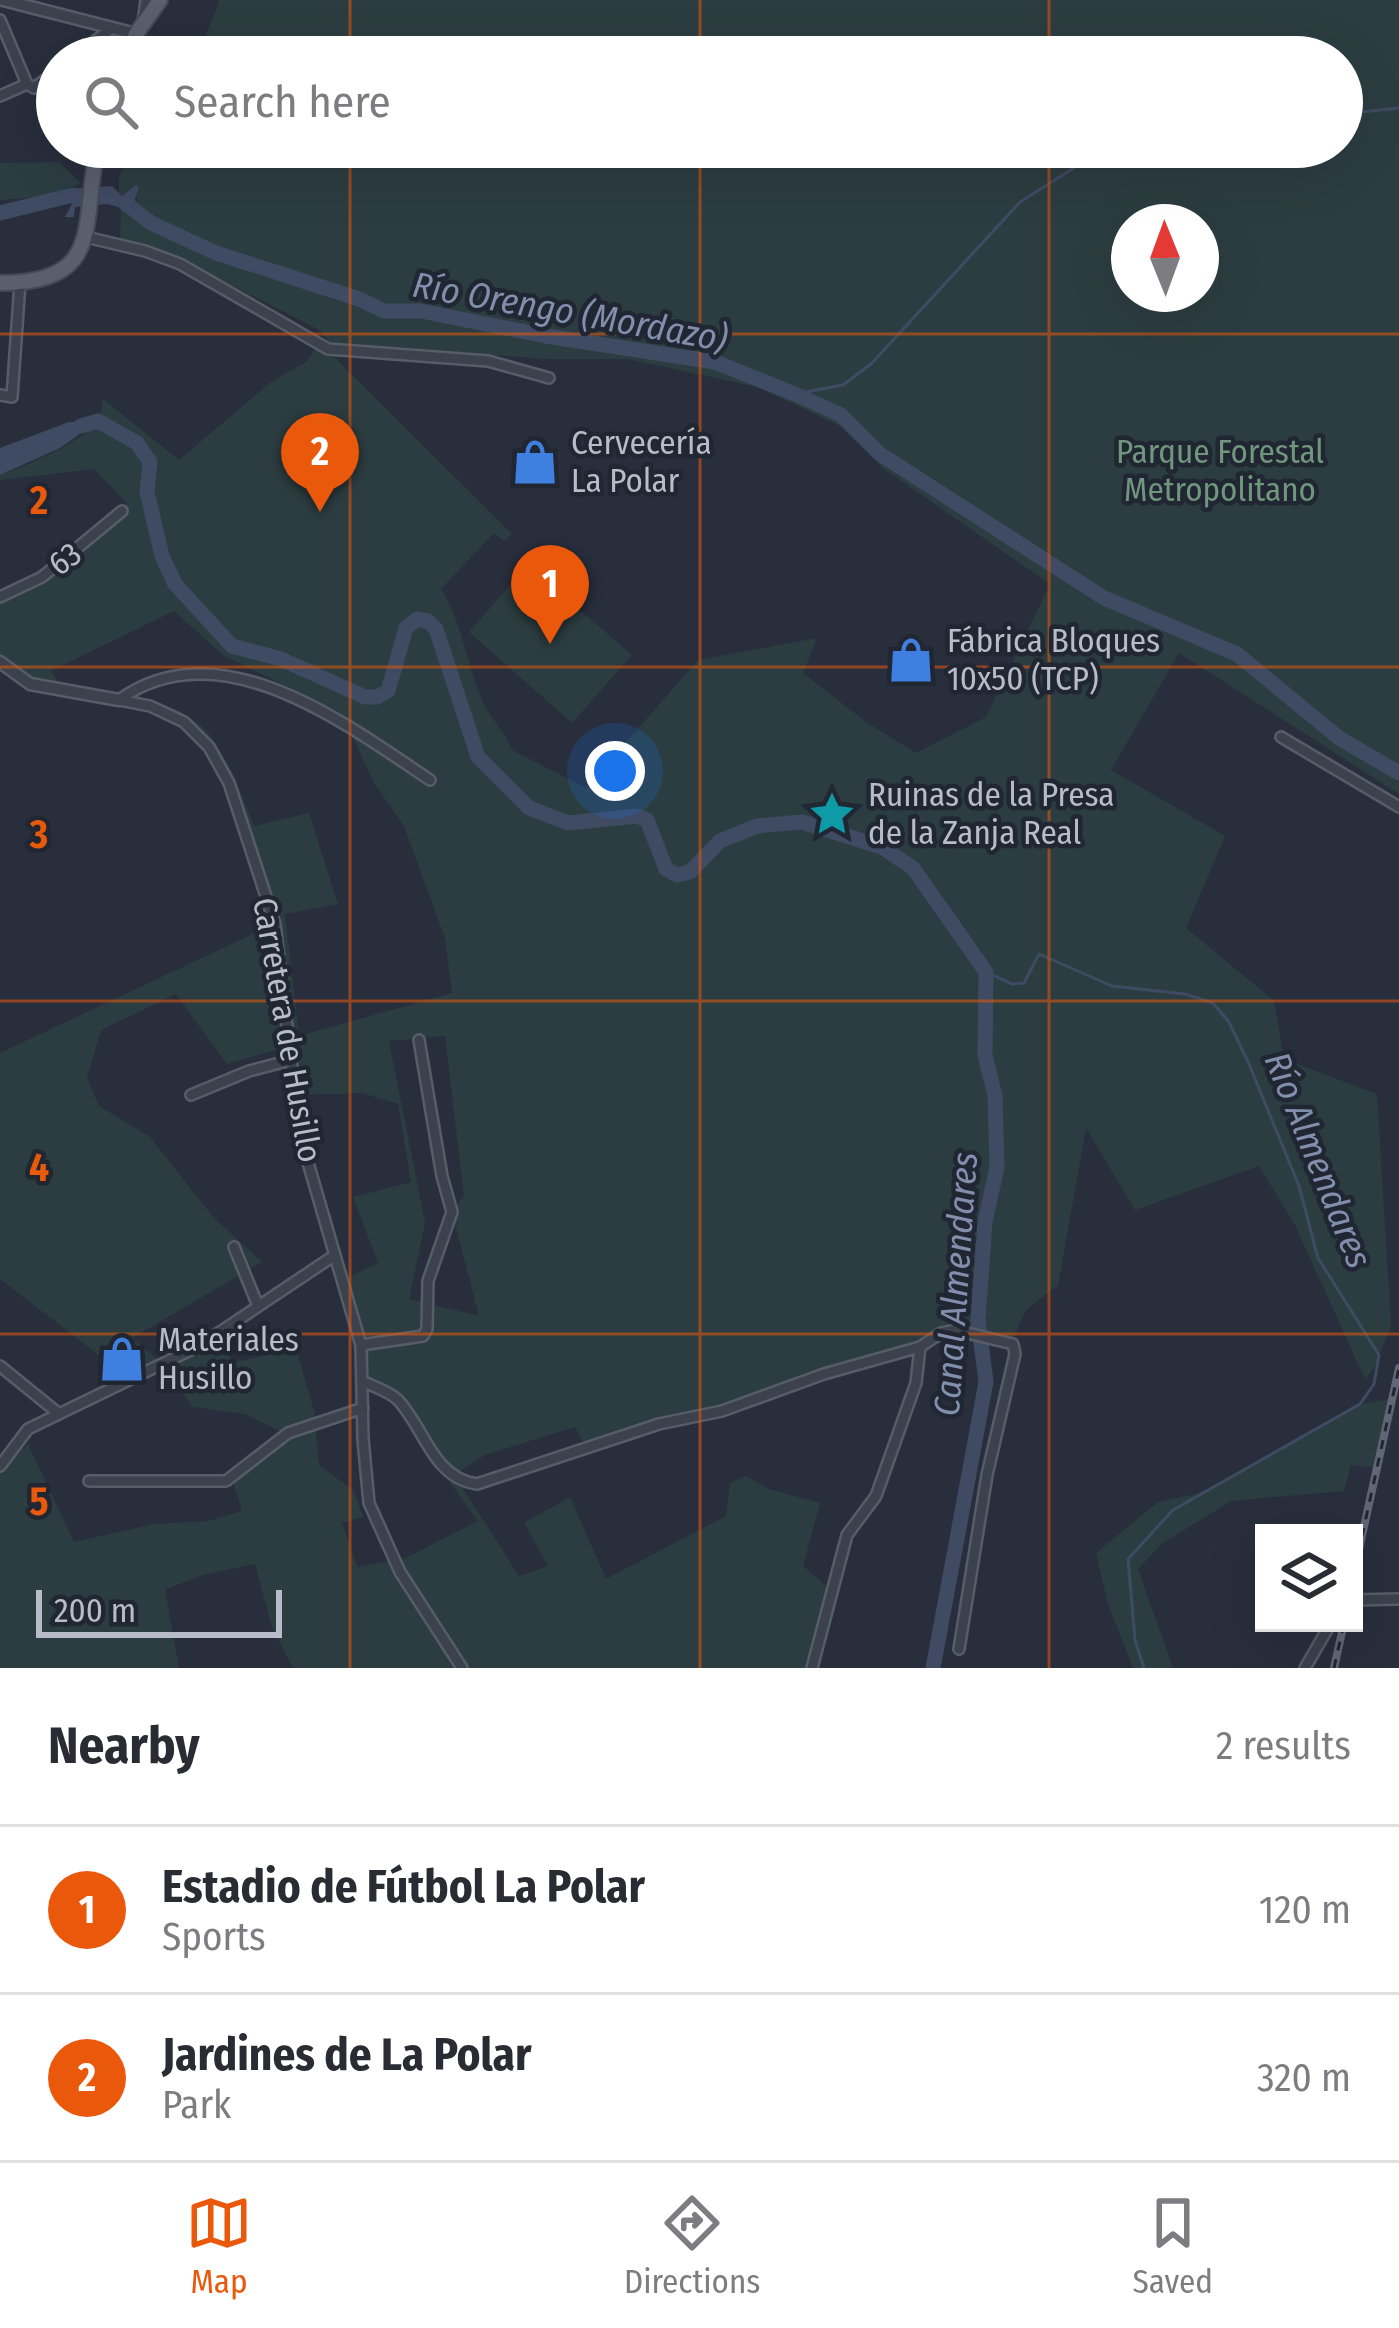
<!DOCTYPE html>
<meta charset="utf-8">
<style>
:root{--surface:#fff;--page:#f2f2f3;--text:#2b2b33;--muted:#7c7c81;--line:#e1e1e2;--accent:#ea580c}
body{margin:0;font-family:"Fira Sans Condensed",sans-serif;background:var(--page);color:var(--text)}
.controls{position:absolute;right:36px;bottom:36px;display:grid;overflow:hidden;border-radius:0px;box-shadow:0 12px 48px #0002}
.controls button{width:108px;height:108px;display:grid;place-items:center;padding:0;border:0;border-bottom:3px solid var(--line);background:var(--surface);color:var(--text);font:60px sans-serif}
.compass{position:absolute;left:1111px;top:204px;width:108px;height:108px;border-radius:50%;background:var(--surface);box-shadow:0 12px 48px #0002;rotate:359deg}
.scale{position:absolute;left:36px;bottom:30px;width:246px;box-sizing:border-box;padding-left:12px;border:6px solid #b7bcc8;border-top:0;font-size:33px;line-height:42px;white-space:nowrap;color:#b7bcc8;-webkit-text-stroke:9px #202632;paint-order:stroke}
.you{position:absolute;left:615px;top:771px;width:42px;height:42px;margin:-30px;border:9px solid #fff;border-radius:50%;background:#1a73e8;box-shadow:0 0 0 18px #1a73e833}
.badge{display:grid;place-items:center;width:78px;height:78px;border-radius:50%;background:var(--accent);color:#fff;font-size:39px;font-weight:700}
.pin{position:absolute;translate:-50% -99px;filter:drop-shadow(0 3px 6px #0008)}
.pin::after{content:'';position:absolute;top:63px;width:42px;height:36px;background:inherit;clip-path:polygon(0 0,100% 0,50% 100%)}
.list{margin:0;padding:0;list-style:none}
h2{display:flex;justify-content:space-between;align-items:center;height:156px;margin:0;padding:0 48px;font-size:51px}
h2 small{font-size:39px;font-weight:400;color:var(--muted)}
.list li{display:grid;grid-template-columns:78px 1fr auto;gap:36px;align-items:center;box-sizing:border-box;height:168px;padding:0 48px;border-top:3px solid var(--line)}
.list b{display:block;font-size:45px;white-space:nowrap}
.list p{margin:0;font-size:39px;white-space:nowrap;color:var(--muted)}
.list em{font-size:39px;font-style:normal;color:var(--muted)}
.icon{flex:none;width:66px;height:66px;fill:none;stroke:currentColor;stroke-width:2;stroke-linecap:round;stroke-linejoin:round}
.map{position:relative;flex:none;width:1399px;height:1668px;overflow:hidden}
.search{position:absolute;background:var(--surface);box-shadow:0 12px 48px #0002;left:36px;right:36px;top:36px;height:132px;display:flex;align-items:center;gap:30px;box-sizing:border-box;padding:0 42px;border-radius:66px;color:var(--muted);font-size:45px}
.sheet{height:492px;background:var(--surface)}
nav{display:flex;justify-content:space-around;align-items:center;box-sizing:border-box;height:168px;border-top:3px solid var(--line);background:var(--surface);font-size:33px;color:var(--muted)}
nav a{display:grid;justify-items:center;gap:6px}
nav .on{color:var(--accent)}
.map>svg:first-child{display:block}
</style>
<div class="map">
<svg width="1399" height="1668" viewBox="0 0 1399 1668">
<rect width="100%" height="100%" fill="#282e3c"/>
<!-- green -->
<path fill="#2c3d41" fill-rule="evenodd" d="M220,0H1399V794L1179,653L1111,770L1225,836L1186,928L1274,1001L1284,1059L1377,1094L1391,1326L1373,1370L1365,1379L1295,1225L1259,1166L1135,1210L1086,1128L1058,1285L1026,1310L1010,1345L955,1330L920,1347L687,1418L645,1422L583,1442L575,1427L485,1455L454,1475L519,1576L548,1566L524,1523L570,1497L606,1579L726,1516L730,1483L746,1476L769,1489L820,1503L803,1566L833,1592L812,1668H293L272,1627L255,1564L202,1575L165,1590L179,1668H0V1469L28,1444L74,1542L155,1524L208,1521L242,1511L230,1471L282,1432L245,1414L193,1407L165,1369L121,1381L100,1356L0,1279V1053L274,924L229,783L209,747L184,722L150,706L30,684L0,662V597L42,577L127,503L94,469L0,480V475C24,467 86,441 98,419C102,413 102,406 103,399L179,460L271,382L306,362L320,343L512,534L504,541L494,533L441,589C462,621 467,665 482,700C491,720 504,729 512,750L586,788L698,660L817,638L803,673L866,722L916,753L986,717L1050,584L884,469L840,426L757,387L628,359H546L329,342L321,331L183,260L120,239L121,205L137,211L136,185L127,195L119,194V174L141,147H1342V57H197ZM1129,222H1201V294H1129ZM174,611L223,655L342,714L374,783L404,826L445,938L452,993L299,1036L285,914L338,904L309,813L254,826C241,794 230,760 208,733C175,694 105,692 58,682L51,671ZM176,994L227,1064L275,1050L284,1095L362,1093L398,1104L411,1182L353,1197L378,1263L347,1278L336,1248L276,1286L281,1296L332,1264L345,1296L358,1382L392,1403L478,1521L406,1558L357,1567L342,1523L363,1517L354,1491L319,1465L314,1411L296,1348L236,1362L207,1338L158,1360L132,1338L262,1262L214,1218L150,1137L99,1106L87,1078L101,1030ZM445,1036L464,1196L452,1212L479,1316L409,1299L425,1223L389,1041Z
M59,162L81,183L48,196L0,200V163Z
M528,565L632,655L572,723L469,632Z
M1393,1399L1377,1468L1351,1465L1344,1491L1231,1501L1163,1543L1138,1569L1173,1668H1133L1108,1604L1096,1553L1158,1502L1200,1493L1360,1404Z"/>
<!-- water -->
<path fill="#3f4b63" d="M136,185L139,188L135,199L138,212L107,204L75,207L74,217H65L73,202L56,205L52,196L69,189L112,186L122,196Z
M98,421L60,448L0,475V448L69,422Z"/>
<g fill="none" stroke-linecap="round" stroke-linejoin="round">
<!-- stream -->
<path stroke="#3f4b63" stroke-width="3" d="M1342,114L1399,108
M795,394L843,385L871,364L1020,202L1099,152L1137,147
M986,972L1012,984L1024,983L1039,954L1112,986L1185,994L1213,1003L1229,1022L1249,1064L1299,1186L1318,1258L1379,1355L1374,1384L1360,1404L1173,1510L1128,1559L1135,1640L1144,1668"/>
<!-- river -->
<path stroke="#3f4b63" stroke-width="15" d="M125,203L151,223L216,253L359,299L384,311H421L546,336L715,362L795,394L841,415L880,454L1104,598L1237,654L1339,738L1399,773
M0,213L73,195
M81,426L98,421L137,443L150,462L147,492L162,556L175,584L232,646L281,659L365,697H377L388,691L406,628L417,619L428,621L436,629L478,757L529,808L568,823L637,816L647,820L666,869L677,875L690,872L720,841L757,826L802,822L882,847L913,868L986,972L985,1055L995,1096L997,1167L985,1222L978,1319L986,1382L933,1668"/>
<!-- minor casing -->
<g stroke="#565c68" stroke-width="14">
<path id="minor" d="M0,20L27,84L34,88L57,71
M143,23L146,0
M74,57L112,28
M0,96L27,84
M86,237L145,251L180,264L328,349L488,361L549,378
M0,395L12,397L20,283
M0,597L42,577L122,511
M119,700L150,706L184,722L209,747L229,783L275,924L300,1135L361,1345L363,1439L369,1503L400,1572L462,1668
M119,700C219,627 346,724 430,780
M1281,737L1399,807
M191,1095L249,1071L291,1060
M234,1247L258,1306
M361,1345L423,1336L427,1329L428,1281L452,1212L442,1176L419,1040
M0,1366L58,1413
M364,1382C375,1387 390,1392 398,1400C425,1429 433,1478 477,1484L659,1424L722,1411L824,1374L920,1347L941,1333L955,1330L1013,1344L1015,1354L987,1475L959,1649
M0,1466L28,1429L199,1346L335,1255
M89,1481H226L288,1433L363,1408
M1354,1600L1399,1599
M812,1668L847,1535L876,1496L916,1383L920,1347
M1305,1668L1331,1623"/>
</g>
<!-- tertiary casing -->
<g stroke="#565c68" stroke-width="15">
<path id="tertiary" d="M3,0L136,34
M0,662L30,684L119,700"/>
</g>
<!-- primary casing -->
<g stroke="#444a56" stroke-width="18">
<path id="primary" d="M127,57L136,34L160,0
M0,283C107,283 80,222 98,147"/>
</g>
<!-- minor -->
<use href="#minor" stroke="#3b414d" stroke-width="9"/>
<!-- tertiary -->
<use href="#tertiary" stroke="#3b414d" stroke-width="10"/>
<!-- primary -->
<use href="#primary" stroke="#595f6d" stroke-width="14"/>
<!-- rail casing -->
<g stroke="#606675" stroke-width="8">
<path id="rail" d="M1354,1572L1399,1368
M1334,1668L1344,1623"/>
</g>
<!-- rail -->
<use href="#rail" stroke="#202632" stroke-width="3" stroke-dasharray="9" stroke-linecap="butt"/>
</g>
<!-- grid -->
<path fill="none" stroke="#e8590c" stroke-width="3" stroke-opacity="0.55" d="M350,0V57M700,0V57M1049,0V57M350,147V1668M700,147V1668M1049,147V1668M0,334H1399M0,667H1399M0,1001H1399M0,1334H1399"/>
<!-- icons -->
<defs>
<g id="shop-bare" transform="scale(3.6)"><path d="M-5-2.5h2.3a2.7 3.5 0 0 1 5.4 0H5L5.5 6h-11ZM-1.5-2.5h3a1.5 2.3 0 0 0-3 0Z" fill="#3f7fe0" stroke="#202632" stroke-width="2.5" paint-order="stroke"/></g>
<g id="sight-bare" transform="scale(3.6)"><path d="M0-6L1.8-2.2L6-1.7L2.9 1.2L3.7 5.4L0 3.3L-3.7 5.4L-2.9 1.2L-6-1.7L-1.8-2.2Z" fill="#0f9aa8" stroke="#202632" stroke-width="2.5" paint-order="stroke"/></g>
</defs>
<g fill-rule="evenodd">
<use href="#shop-bare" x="535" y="462"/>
<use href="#shop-bare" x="911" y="660"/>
<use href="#sight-bare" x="832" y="814"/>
<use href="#shop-bare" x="122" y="1359"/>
</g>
<g text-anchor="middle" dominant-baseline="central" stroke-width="9" stroke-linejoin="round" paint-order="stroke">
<!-- poi labels -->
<g font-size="33" fill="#b7bcc8" stroke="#202632" text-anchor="start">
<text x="571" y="443">Cervecería<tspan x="571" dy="38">La Polar</tspan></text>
<text x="947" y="641">Fábrica Bloques<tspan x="947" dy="38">10x50 (TCP)</tspan></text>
<text x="868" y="795">Ruinas de la Presa<tspan x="868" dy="38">de la Zanja Real</tspan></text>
<text x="158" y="1340">Materiales<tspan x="158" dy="38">Husillo</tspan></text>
</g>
<!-- park labels -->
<g font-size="33" fill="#71967e" stroke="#202632">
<text x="1220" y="452">Parque Forestal<tspan x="1220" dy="38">Metropolitano</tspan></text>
</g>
<!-- street labels -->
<g font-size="33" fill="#b7bcc8" stroke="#202632">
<text transform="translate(65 559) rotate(-37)">63</text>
<text transform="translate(287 1030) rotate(80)">Carretera de Husillo</text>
</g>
<!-- water labels -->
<g font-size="36" font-style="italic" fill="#828fac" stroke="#202632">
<text transform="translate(570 312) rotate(10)">Río Orengo (Mordazo)</text>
<text transform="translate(1318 1160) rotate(68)">Río Almendares</text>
<text transform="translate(956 1284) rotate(-86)">Canal Almendares</text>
</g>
</g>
<g font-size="39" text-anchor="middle" font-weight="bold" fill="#e8590c" stroke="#202632" stroke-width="9" stroke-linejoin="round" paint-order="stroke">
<text x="39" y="514">2</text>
<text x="39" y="848">3</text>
<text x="39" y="1181">4</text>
<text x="39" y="1515">5</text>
</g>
</svg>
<div class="controls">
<button><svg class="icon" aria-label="layers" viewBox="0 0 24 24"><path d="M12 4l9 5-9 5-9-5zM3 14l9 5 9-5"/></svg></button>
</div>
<svg class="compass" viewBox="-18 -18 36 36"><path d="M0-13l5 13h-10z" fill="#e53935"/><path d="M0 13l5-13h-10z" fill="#7c7c81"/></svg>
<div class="scale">200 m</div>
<div class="you"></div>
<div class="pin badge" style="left:550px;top:644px">1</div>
<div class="pin badge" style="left:320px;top:512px">2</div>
<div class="search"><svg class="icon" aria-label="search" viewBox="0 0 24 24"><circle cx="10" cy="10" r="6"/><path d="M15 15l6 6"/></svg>Search here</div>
</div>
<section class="sheet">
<h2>Nearby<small>2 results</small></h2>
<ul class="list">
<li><span class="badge">1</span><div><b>Estadio de Fútbol La Polar</b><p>Sports</p></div><em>120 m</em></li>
<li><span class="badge">2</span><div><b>Jardines de La Polar</b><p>Park</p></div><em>320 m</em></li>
</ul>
</section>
<nav>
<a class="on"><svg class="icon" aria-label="map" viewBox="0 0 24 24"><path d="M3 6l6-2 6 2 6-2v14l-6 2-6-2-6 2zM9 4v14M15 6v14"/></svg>Map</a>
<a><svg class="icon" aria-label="directions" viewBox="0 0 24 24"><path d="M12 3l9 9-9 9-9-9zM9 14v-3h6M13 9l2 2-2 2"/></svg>Directions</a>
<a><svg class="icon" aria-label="saved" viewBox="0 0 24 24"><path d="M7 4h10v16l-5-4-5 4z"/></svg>Saved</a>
</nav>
